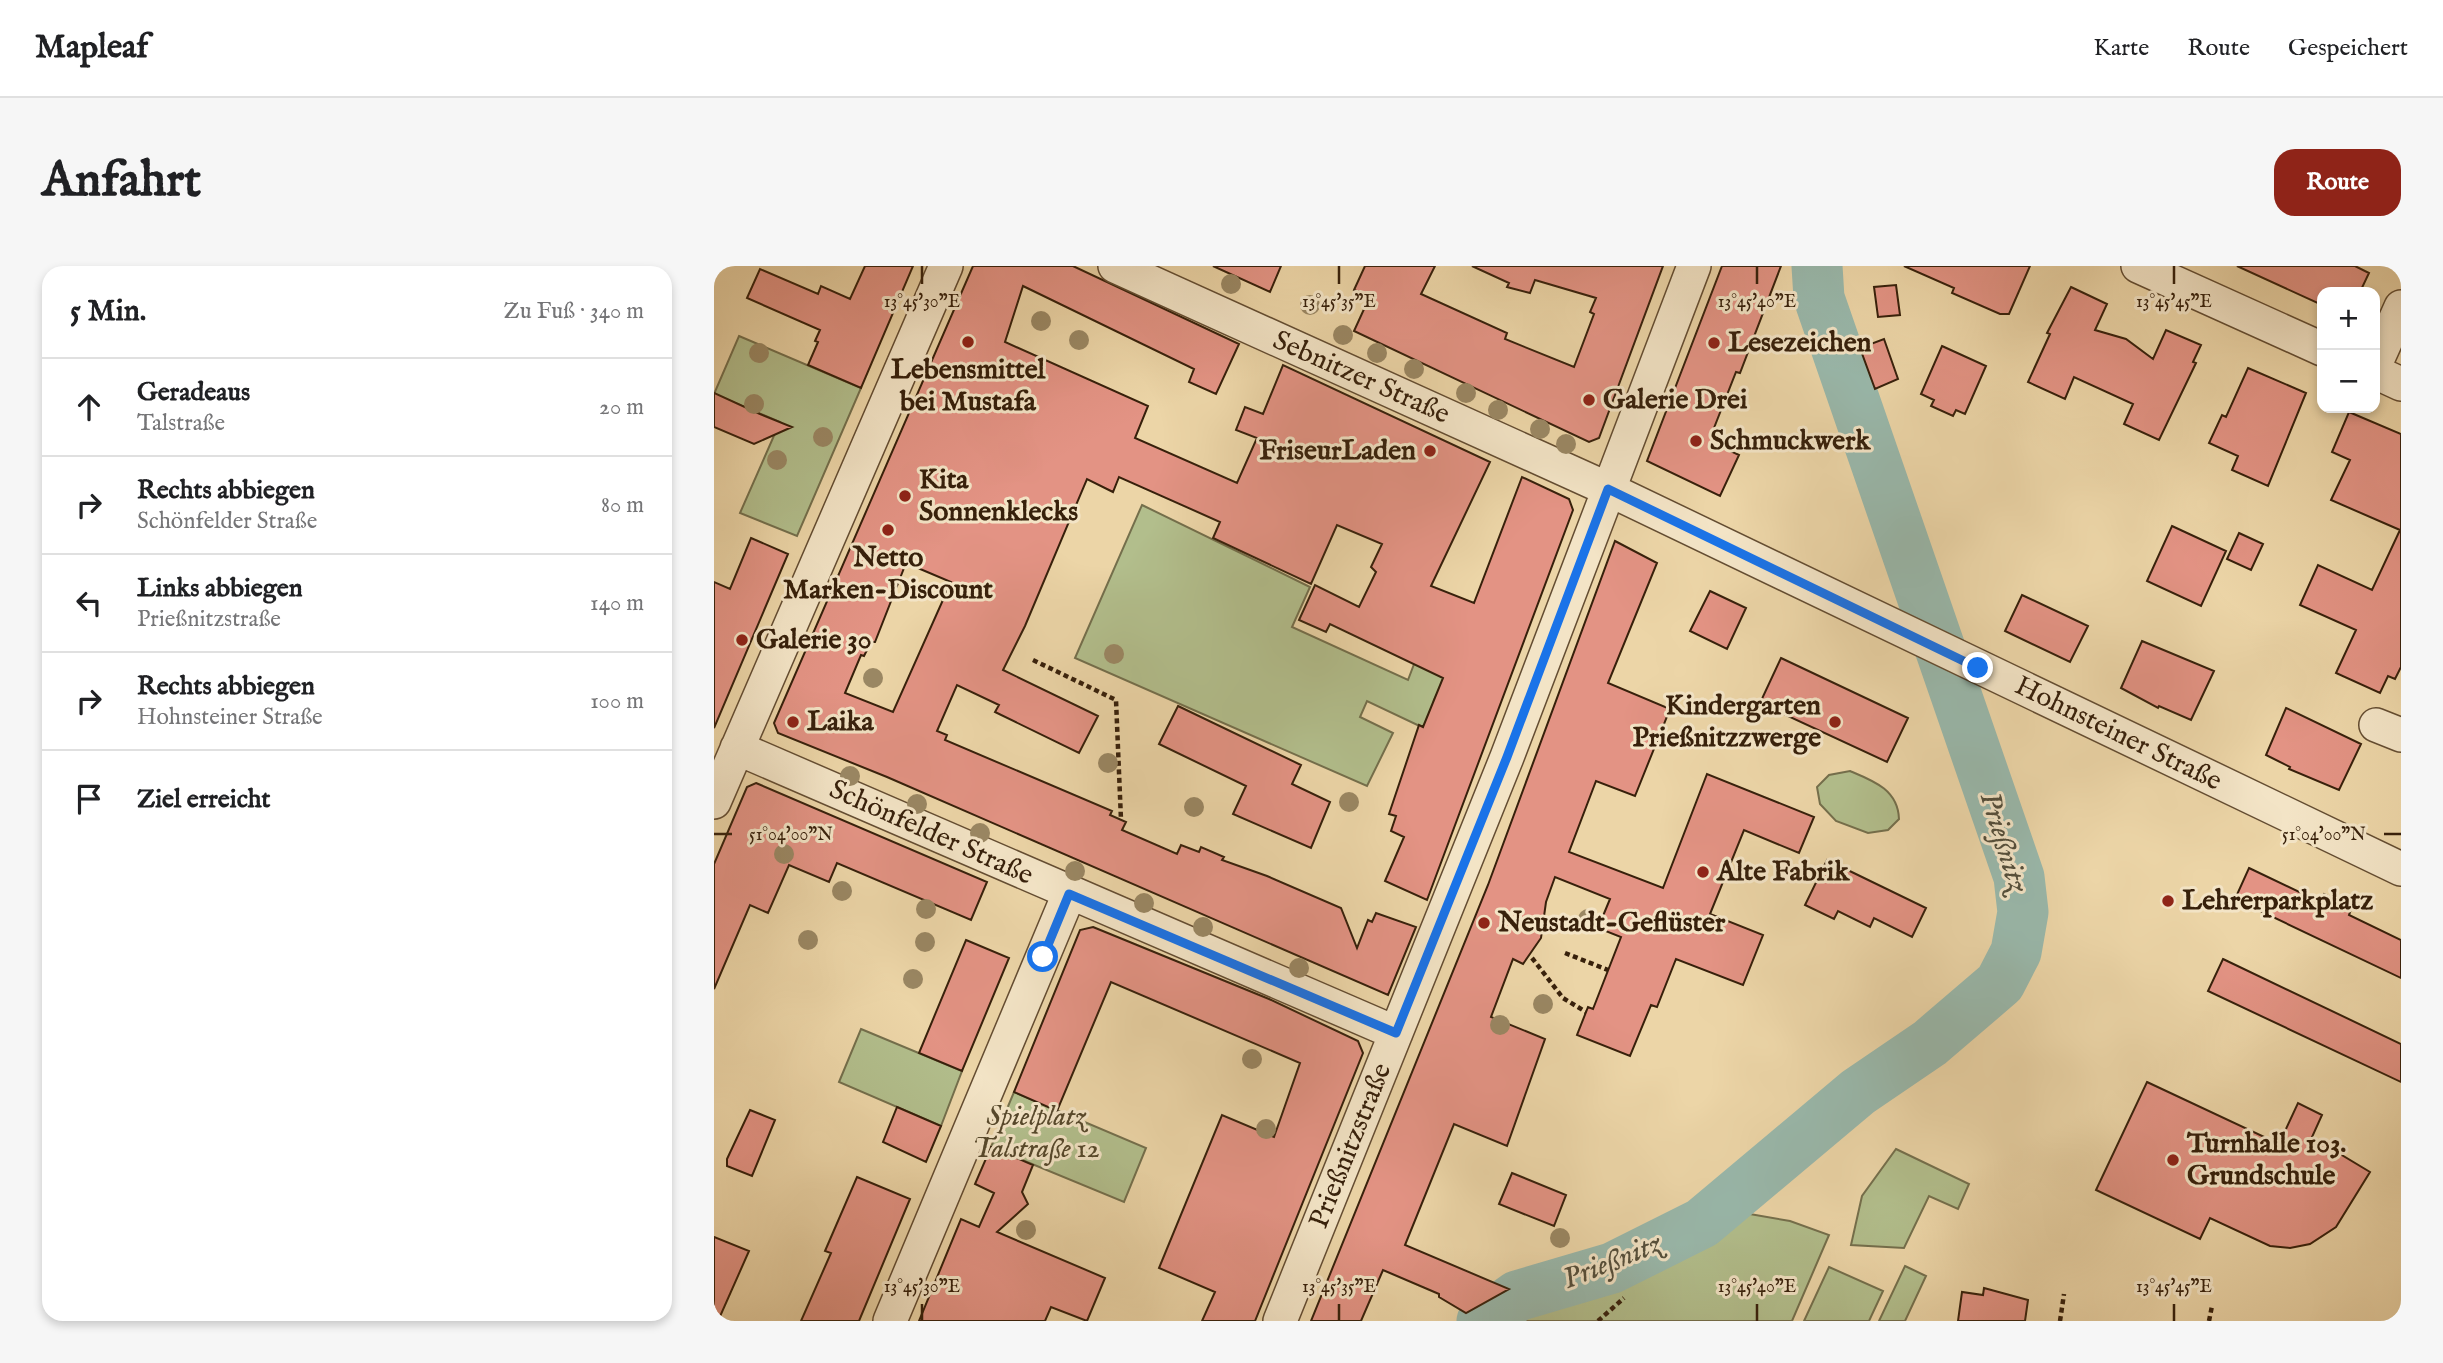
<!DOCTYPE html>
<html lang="de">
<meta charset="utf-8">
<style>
:root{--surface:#fff;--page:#f6f6f6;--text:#202124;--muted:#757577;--line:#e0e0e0;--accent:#8f2418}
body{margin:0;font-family:"IM FELL English",serif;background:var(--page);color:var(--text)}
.controls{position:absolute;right:21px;top:21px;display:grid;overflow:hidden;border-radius:14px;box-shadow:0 4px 10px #0003}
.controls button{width:63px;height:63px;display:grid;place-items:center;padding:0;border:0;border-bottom:2px solid var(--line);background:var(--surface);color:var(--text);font:35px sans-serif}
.stop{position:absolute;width:21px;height:21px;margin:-16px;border:5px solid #1a73e8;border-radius:50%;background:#fff}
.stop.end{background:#1a73e8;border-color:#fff;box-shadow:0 2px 7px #0008}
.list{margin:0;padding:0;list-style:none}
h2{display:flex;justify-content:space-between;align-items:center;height:91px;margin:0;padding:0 28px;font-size:30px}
h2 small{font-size:23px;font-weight:400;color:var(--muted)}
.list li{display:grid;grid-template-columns:46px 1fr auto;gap:21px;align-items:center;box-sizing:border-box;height:98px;padding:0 28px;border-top:2px solid var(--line)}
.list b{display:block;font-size:26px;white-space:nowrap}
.list p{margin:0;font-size:23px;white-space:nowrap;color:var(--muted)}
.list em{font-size:23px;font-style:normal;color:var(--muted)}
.icon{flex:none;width:38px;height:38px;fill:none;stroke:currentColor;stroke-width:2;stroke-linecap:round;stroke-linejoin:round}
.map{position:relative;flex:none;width:1687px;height:1055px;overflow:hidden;border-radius:21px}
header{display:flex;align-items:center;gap:42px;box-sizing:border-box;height:98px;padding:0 35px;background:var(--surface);border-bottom:2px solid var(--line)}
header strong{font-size:33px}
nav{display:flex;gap:38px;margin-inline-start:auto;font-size:24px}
.intro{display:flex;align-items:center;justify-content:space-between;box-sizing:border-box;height:168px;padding:0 42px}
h1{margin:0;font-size:49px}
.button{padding:18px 32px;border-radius:21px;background:var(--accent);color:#fff;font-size:24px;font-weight:700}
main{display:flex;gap:42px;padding:0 42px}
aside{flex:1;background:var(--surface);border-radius:21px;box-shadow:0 4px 10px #0003}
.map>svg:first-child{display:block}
</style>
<header>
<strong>Mapleaf</strong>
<nav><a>Karte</a><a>Route</a><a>Gespeichert</a></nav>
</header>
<div class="intro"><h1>Anfahrt</h1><a class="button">Route</a></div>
<main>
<aside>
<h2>5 Min.<small>Zu Fuß · 340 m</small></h2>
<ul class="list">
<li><svg class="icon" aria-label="ahead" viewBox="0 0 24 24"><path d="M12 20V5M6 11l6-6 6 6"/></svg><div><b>Geradeaus</b><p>Talstraße</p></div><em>20 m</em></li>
<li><svg class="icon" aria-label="right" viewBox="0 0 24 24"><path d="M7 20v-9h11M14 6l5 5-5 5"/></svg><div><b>Rechts abbiegen</b><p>Schönfelder Straße</p></div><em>80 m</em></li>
<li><svg class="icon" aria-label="left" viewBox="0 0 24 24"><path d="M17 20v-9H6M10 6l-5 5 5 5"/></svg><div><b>Links abbiegen</b><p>Prießnitzstraße</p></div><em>140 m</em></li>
<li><svg class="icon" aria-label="right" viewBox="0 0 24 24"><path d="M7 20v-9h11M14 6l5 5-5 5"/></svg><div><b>Rechts abbiegen</b><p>Hohnsteiner Straße</p></div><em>100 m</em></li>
<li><svg class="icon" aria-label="arrive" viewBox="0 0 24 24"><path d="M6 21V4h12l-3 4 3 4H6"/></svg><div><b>Ziel erreicht</b></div></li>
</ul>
</aside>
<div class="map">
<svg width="1687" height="1055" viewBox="0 0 1687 1055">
<rect width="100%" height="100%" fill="#ecd5a7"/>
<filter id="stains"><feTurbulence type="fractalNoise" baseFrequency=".00286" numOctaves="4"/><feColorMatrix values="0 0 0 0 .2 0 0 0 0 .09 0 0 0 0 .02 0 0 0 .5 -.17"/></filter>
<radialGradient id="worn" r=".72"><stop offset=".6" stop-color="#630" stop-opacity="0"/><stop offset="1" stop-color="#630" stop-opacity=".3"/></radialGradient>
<!-- green -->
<path fill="#b2be8c" stroke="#746f4c" stroke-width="2" d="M25,70L147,122L83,270L26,247L66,156L0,128Z
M428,239L596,321L578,361L694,414L710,372L743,388L720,434L714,464L653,435L646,451L679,467L653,520L361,392Z
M1136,505C1160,515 1184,524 1185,553L1174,564L1154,567L1122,555L1106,538L1103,521L1115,509Z
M147,763L248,805L227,860L125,816Z
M300,826L432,882L410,936L277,881Z
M1182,883L1255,918L1244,943L1215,930L1190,982L1137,979L1148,930Z
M1030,947L1076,955L1115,969L1078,1055H787L813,1037L896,1013Z
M1191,1000L1212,1010L1191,1055H1165Z
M1115,1001L1169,1025L1155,1055H1090Z"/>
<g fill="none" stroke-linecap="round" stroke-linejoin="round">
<!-- river -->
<path stroke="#99b8ab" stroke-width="51" d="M768,1055L803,1030L898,1002L988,957L1144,826L1216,777L1286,717L1302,686L1309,646L1305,611L1105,32L1103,0"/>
</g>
<!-- building -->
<path fill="#e39384" stroke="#37200b" stroke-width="2" fill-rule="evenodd" d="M151,0H199L147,122L94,99L104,76L101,75L106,64L33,32L46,3L104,28L107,20L136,33Z
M259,0H359L525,78L502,128L475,116L480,103L309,20L291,76L434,140L421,172L523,217L543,172L522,164L531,141L549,148L569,99L776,196L717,320L760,337L808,211L855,233L859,244L713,634L671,615L690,571L677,565L682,550L675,548L705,459L709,461L729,412L616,358L612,366L585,354L601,319L645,341L662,306L657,301L668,278L623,259L597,318L499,272L506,256L405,211L399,226L373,213L311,360L289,404L384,450L365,487L281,446L285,439L243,419L223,465L233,469L231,474L398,545L396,549L412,556L408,564L463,588L467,579L485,586L487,581L510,591L508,594L553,610L627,642L643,682L654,654L658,656L662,647L702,661L674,729L173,511L64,467L60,457ZM192,297L237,316L179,446L131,427L147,389L150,390L157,376H161Z
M499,0H567L556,26Z
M651,0H721L707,28L793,67L791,73L860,101L880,48L876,46L882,32L821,14L816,27L793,21L795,17L758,0H949L885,172L875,176L640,65L656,30L640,24Z
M1008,0H1067L1026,107L1022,106L1000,162L1008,181L1025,189L1006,230L933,195Z
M1190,0H1316L1295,48H1286L1238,27L1240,22Z
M1523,0H1641L1655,7L1646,26H1608V39Z
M1182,19L1186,49L1164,51L1160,21Z
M1357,21L1393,38L1381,64L1412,73L1439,93L1452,64L1487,79L1479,96L1482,97L1445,174L1410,158L1419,138L1360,111L1351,133L1314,116L1336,68L1333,67Z
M1170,73L1184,113L1161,123L1146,82Z
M1228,80L1272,100L1251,148L1242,144L1239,150L1217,140L1220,134L1207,128Z
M1534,102L1592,127L1554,220L1518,204L1524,190L1495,177L1508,149L1512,151Z
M0,127L46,148L78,161L40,178L0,161Z
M1635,146L1687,168V401L1681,413L1674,410L1666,427L1622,407L1642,364L1586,339L1604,299L1658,324L1686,264L1617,234L1636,194L1618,186Z
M1458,260L1512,285L1487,340L1433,315Z
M1525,267L1549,278L1537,304L1513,293Z
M37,272L74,288L0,462V316L16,323Z
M901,275L943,297L894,417L956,443L921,530L882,515L855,586L949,622L993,508L1100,551L1085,587L1030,564L996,648L1049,669L1029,719L962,693L943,741L937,739L916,790L863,769L874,741L879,743L907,671L884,662L896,633L841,611L832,636L827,672L809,698L799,693L777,751L831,773L793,880L740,858L691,979L795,1023L752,1047L725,1031V1028L669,1004L647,1055H597L774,619Z
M996,325L1032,342L1013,383L976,365Z
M1308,329L1374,360L1356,396L1291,365Z
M1428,375L1500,405L1477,454L1445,440L1444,442L1407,422Z
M1067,392L1194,452L1173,496L1046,437Z
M464,440L587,499L578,518L616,536L597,582L519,548L532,520L445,478Z
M1572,442L1647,478L1625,524L1575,503L1576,501L1552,489Z
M42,517L273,616L257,654L123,597L115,616L75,599L54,647L36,639L0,723V598L33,521Z
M1113,594L1212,642L1198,671L1160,652L1156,661L1124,645L1120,653L1091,639Z
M1535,602L1606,636L1610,628L1638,641L1635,649L1687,674V712L1521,633Z
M379,661L555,733L644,775L649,787L541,1055H488L501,1026L445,1002L508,849L560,871L586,797L397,716L343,845L300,826L366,664Z
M252,674L295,692L248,805L205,787Z
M1509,693L1687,778V816L1494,725Z
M1433,816L1565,878L1584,837L1608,849L1598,871L1656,906L1622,961L1596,978L1576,982L1556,980L1496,952L1486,973L1382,924Z
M183,841L227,860L212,896L169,876Z
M36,844L61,854L38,910L13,900V893Z
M277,881L319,899L308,926L314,938L283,966L391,1012L373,1055L337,1041L331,1055H205L247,953L265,961L280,927L261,918Z
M798,907L852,929L840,960L785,938Z
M143,911L196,933L145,1055H87L117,987L111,985Z
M0,971L35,985L4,1055H0Z
M1270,1022L1314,1034L1311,1055H1244L1248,1026L1269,1029Z"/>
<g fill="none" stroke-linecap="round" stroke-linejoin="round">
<!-- minor casing -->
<g stroke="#644d32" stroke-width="36">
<path id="minor" d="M401,0L894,223L1687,603
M1424,0L1608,83
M1661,99L1687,41
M1661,106L1687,118
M1662,459L1687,469
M23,482L682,767
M0,536L232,0
M176,1055L355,628
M566,1055L793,491L980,0"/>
</g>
<!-- path -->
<path stroke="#37200b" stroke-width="4.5" stroke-dasharray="5 3.5" stroke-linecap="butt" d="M319,394L402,434L407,554
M851,687L894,704
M818,692L849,732L872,746
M884,1055L910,1032
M1346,1055L1350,1028
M1495,1055L1498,1040"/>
<!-- minor -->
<use href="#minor" stroke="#f3e4c6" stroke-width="33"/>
</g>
<!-- trees -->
<g fill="#9a8763">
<circle cx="517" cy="18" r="10"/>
<circle cx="596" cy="39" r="10"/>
<circle cx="327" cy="55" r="10"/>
<circle cx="629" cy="69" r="10"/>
<circle cx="365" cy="74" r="10"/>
<circle cx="45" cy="87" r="10"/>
<circle cx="663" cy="87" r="10"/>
<circle cx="700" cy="103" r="10"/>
<circle cx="752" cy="127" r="10"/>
<circle cx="40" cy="138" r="10"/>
<circle cx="784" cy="144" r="10"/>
<circle cx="826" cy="163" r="10"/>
<circle cx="109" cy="171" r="10"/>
<circle cx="852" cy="178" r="10"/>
<circle cx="63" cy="194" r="10"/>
<circle cx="400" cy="388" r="10"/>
<circle cx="159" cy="412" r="10"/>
<circle cx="394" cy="497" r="10"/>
<circle cx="136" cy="510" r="10"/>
<circle cx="635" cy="536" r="10"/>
<circle cx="203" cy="538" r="10"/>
<circle cx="480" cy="541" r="10"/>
<circle cx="266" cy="567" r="10"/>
<circle cx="70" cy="588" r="10"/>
<circle cx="361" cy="605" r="10"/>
<circle cx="128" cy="625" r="10"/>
<circle cx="430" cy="637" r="10"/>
<circle cx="212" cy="643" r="10"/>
<circle cx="874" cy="653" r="10"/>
<circle cx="489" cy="661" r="10"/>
<circle cx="94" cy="674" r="10"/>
<circle cx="211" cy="676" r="10"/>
<circle cx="585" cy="702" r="10"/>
<circle cx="199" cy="713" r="10"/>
<circle cx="829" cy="738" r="10"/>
<circle cx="786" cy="759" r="10"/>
<circle cx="538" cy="793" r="10"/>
<circle cx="552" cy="863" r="10"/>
<circle cx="312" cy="964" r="10"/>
<circle cx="846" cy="972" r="10"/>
</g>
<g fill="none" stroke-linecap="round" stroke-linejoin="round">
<!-- route -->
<path stroke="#1a73e8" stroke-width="9" d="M329,691L355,628L682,767L793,491L894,223L1264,402"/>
</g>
<!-- ticks -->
<path fill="none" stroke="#37200b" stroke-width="2.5" d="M208,0V18M625,0V18M1043,0V18M1460,0V18M0,568H18M1670,568H1687M208,1038V1055M625,1038V1055M1043,1038V1055M1460,1038V1055"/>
<!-- markers -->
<g fill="#8f2418" stroke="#f3e4c6" stroke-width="2.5">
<circle cx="254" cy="76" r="7"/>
<circle cx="1000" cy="77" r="7"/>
<circle cx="875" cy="134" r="7"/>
<circle cx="982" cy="175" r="7"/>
<circle cx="716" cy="185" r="7"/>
<circle cx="191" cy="230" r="7"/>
<circle cx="174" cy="264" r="7"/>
<circle cx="28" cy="374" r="7"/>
<circle cx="79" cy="456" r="7"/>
<circle cx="1121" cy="456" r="7"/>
<circle cx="989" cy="606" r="7"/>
<circle cx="1454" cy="635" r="7"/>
<circle cx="770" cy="657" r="7"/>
<circle cx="1459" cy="894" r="7"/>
</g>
<g text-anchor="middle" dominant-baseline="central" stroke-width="6" stroke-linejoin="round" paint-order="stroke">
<!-- poi labels -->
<g font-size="28" font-weight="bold" fill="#37200b" stroke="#f3e4c6" text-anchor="start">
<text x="1014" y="77">Lesezeichen</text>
<text x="254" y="104" text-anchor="middle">Lebensmittel<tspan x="254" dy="32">bei Mustafa</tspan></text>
<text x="889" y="134">Galerie Drei</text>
<text x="996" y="175">Schmuckwerk</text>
<text x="702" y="185" text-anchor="end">FriseurLaden</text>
<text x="205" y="214">Kita<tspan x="205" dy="32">Sonnenklecks</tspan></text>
<text x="174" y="292" text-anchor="middle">Netto<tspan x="174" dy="32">Marken-Discount</tspan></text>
<text x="42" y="374">Galerie 30</text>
<text x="1107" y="440" text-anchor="end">Kindergarten<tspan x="1107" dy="32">Prießnitzzwerge</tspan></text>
<text x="93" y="456">Laika</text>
<text x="1003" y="606">Alte Fabrik</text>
<text x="1468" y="635">Lehrerparkplatz</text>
<text x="784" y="657">Neustadt-Geflüster</text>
<text x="1473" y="878">Turnhalle 103.<tspan x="1473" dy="32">Grundschule</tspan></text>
</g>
<!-- street labels -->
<g font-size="28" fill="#37200b" stroke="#f3e4c6">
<text transform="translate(647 112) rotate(24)">Sebnitzer Straße</text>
<text transform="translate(1404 468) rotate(26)">Hohnsteiner Straße</text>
<text transform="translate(217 567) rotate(24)">Schönfelder Straße</text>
<text transform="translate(637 880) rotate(-68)">Prießnitzstraße</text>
</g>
<!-- park labels -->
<g font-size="28" font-style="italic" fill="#56482b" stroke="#f3e4c6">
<text x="322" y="851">Spielplatz<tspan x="322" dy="32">Talstraße 12</tspan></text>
</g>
<!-- water labels -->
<g font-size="30" font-style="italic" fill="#544e3b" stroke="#f3e4c6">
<text transform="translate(1289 576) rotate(73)">Prießnitz</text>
<text transform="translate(898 996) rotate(-22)">Prießnitz</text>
</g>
</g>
<g font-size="18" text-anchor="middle" fill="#37200b" stroke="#f3e4c6" stroke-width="6" stroke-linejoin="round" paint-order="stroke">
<text x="208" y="41">13°45'30"E</text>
<text x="625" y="41">13°45'35"E</text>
<text x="1043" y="41">13°45'40"E</text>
<text x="1460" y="41">13°45'45"E</text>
<text x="77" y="574">51°04'00"N</text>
<text x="1610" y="574">51°04'00"N</text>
<text x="208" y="1026">13°45'30"E</text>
<text x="625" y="1026">13°45'35"E</text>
<text x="1043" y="1026">13°45'40"E</text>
<text x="1460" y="1026">13°45'45"E</text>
</g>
<rect width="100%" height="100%" filter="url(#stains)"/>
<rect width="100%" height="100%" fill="url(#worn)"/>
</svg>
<div class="controls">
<button>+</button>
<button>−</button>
</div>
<div class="stop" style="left:329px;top:691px"></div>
<div class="stop end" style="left:1264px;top:402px"></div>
</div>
</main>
